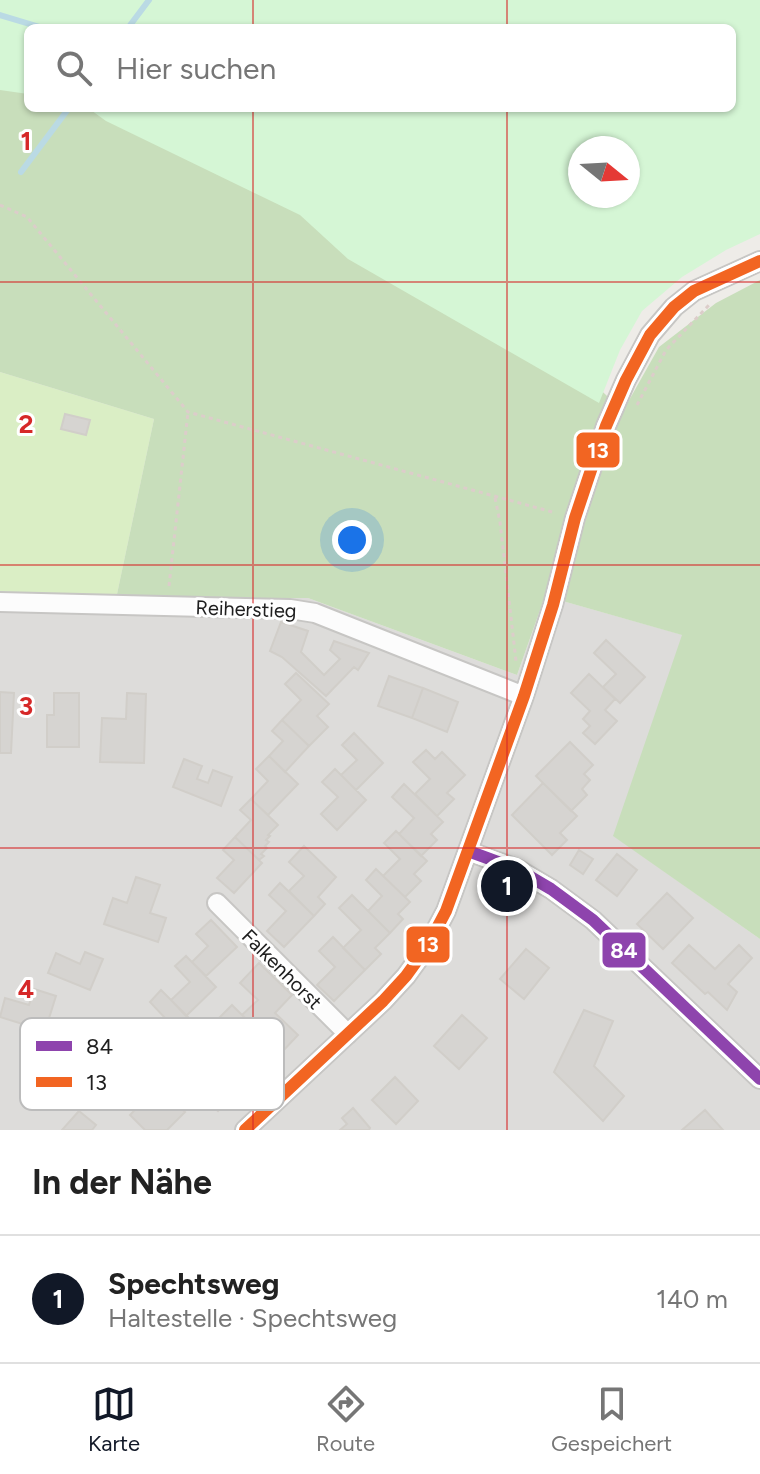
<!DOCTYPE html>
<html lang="de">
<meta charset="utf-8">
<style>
:root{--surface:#fff;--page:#f2f2f2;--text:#222;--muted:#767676;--line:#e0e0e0;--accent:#111827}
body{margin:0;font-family:Figtree,sans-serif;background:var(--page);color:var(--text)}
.compass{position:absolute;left:568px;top:136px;width:72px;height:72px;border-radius:50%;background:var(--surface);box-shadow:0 2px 6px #0004;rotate:108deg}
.you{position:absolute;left:352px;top:540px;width:28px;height:28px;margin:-20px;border:6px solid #fff;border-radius:50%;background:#1a73e8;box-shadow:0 0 0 12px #1a73e833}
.badge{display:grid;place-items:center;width:52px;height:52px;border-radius:50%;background:var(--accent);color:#fff;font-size:26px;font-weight:700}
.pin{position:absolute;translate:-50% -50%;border:4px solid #fff;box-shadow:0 2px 8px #0006}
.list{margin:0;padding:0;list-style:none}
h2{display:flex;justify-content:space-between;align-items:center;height:104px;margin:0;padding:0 32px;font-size:34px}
h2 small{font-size:26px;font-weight:400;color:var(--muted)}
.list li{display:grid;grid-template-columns:52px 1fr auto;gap:24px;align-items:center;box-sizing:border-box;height:128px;padding:0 32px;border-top:2px solid var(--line)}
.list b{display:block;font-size:30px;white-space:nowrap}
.list p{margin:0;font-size:26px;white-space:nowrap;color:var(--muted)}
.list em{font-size:26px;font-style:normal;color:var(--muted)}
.icon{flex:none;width:44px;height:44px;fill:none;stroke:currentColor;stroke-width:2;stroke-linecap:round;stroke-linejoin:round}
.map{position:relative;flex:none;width:760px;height:1130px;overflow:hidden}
.search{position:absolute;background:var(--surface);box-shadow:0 2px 6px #0004;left:24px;right:24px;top:24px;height:88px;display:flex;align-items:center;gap:20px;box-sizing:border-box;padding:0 28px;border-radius:12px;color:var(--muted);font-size:30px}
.sheet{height:232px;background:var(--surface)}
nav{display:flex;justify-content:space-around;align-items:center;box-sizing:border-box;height:112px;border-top:2px solid var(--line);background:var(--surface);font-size:22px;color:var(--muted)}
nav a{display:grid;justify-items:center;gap:4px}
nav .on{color:var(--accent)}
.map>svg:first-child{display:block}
</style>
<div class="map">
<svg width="760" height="1130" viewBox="0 0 760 1130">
<rect width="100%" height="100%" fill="#eeece8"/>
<!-- residential -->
<path fill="#dddcda" d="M0,595L116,599L308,598L517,675L545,596L683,635L614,836L760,939V1130H0Z"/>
<!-- grass -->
<path fill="#daeec5" d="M0,372L154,419L116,599L0,595Z"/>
<!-- forest -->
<path fill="#c8debb" d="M0,71L28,81V108H103L349,222L589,379L623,411L659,347L716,303L760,280V939L613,836L682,635L545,596L517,675L308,598L116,599L154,419L0,372Z"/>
<!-- park -->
<path fill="#d5f6d5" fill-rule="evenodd" d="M0,0H760V234L726,250L682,277L642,311L620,350L599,403L348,259L300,215L106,121L88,108H732V28H28V94L0,90ZM580,148H628V196H580Z"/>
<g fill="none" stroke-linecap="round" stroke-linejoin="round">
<!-- stream -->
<path stroke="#badae4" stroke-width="6" d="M0,15L43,28
M128,28L149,0
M21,172L69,108"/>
</g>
<!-- building -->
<path fill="#d6d4d1" stroke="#d1cec9" stroke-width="2" d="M65,414L90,420L86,435L61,429Z
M281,622L308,631L301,652L324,675L340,659L330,650L334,641L369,653L358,670L354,667L326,696L282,657L270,651Z
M606,640L645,677L620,703L603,687L616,674L594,653Z
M296,673L329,704L317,716L328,727L309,746L282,720L301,700L285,684Z
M589,674L615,699L605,710L617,721L595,744L583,733L590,726L583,719L590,711L571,693Z
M389,676L423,688L412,718L378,706Z
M423,688L458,702L447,732L412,718Z
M0,692L14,693L11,753H0Z
M54,693H79V747H47V715H54Z
M127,693L146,694L144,763L100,762L102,718L126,719Z
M282,720L309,746L285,772L269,756L283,741L272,731Z
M354,733L383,763L356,790L341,775L357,760L342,745Z
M570,742L593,765L584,774L590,780L582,789L587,795L571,811L536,776Z
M426,750L435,759L442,752L465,775L447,793L454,799L437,816L415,794L430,779L413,762Z
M269,756L298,784L268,815L251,799L268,781L256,769Z
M184,759L202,766L197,779L208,783L213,770L232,777L221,806L173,787Z
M335,769L366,800L337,830L321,814L338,797L322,782Z
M543,783L577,816L560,833L567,840L552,855L512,815Z
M404,784L443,822L431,834L437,840L421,856L399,834L414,818L392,797Z
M251,799L278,825L268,835L270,836L266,840L269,842L265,846L267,848L261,854L264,856L259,860L235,837L251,820L240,810Z
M396,831L427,861L414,874L421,881L405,897L383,876L400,859L384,843Z
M235,837L262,863L234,893L217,878L234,860L223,850Z
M304,846L336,877L318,897L325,904L314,916L289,891L304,876L289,862Z
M579,850L593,859L583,874L570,865Z
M617,854L637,870L617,896L596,880Z
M376,869L410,902L398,914L403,919L390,933L368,911L382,896L366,880Z
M136,877L160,885L150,913L166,918L158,942L104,924L113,898L127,903Z
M280,883L314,916L284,947L267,931L286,911L269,895Z
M667,893L693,918L663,949L637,924Z
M352,895L390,933L375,948L381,954L365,970L343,948L361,930L339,908Z
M211,920L237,947L206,976L192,962L208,946L196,934Z
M333,937L365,970L334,1001L317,985L335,967L319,951Z
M689,945L715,969L739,945L752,958L728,984L737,992L727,1010L708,992L705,994L672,963Z
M526,949L549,968L524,999L500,979Z
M85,952L103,959L90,990L48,973L56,953L80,964Z
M186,956L216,987L186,1016L171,1000L190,982L175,966Z
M259,963L292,995L275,1013L298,1035L281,1053L242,1015L258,1000L240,983Z
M34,989L56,996L45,1031L0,1017L5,998L29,1005Z
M161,990L192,1021L162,1051L148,1037L166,1019L150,1002Z
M232,1005L265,1038L254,1049L260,1055L243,1073L221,1051L235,1036L218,1019Z
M584,1010L613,1021L594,1066L624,1096L603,1121L554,1072Z
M462,1015L487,1038L459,1069L434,1046Z
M211,1042L243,1073L232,1084L238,1090L218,1111L195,1089L215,1068L200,1053Z
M395,1077L418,1101L396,1124L372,1100Z
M158,1086L185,1112L167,1130H145L130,1115Z
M353,1108L370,1128L369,1130H340L347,1124L342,1118Z
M705,1110L723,1130H682Z
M79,1111L96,1125L92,1130H62Z"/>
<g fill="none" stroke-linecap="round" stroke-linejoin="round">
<!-- street casing -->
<g stroke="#c7c6c4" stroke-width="22">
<path id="street" d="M0,602L290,609L315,613L524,696
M468,851L517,869L551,889L593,920L760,1079
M217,903L348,1034
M245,1130L383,1001L406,976L427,947L446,911L524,696L553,605L575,518L589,476L606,426L626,380L650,335L674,307L694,291L760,261"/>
</g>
<!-- path -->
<path stroke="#dccdca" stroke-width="3" stroke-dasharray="4 4" stroke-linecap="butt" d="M0,205L27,217L188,412L556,513
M637,405L666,350L709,305
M495,498L500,522L516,661
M169,586L188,412"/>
<!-- street -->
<use href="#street" stroke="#fcfcfc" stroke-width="18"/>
<!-- bus-1 casing -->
<g stroke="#fff" stroke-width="18">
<path id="bus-1" d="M468,851L517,869L551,889L593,920L760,1079"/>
</g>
<!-- bus-2 casing -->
<g stroke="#fff" stroke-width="18">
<path id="bus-2" d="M245,1130L383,1001L406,976L427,947L446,911L524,696L553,605L575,518L589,476L606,426L626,380L650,335L674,307L694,291L760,261"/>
</g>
<!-- bus-1 -->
<use href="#bus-1" stroke="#8e44ad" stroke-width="12"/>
<!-- bus-2 -->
<use href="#bus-2" stroke="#f26522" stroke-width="12"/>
</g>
<!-- grid -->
<path fill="none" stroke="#d62828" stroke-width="2" stroke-opacity="0.55" d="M253,0V28M507,0V28M253,108V1130M507,108V1130M0,282H760M0,565H760M0,848H760"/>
<g text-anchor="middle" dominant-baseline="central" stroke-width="6" stroke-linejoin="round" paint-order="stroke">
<!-- street labels -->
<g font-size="20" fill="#202020" stroke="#fff">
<text transform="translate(246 609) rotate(2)">Reiherstieg</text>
<text transform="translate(282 969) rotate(45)">Falkenhorst</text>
</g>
</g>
<!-- legend -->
<rect x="20" y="1018" width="264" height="92" rx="12" fill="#fff" stroke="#bcbcbc" stroke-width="2"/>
<rect x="36" y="1041" width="36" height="10" fill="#8e44ad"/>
<rect x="36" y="1077" width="36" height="10" fill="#f26522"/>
<g font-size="22" fill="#202020">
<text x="86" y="1054">84</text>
<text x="86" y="1090">13</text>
</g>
<g font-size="26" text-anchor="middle" font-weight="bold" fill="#d62828" stroke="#fff" stroke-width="6" stroke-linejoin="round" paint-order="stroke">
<text x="26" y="150">1</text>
<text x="26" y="433">2</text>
<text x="26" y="715">3</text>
<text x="26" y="998">4</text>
</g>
<g stroke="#fff" stroke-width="3">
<rect x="575" y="431" width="46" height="38" rx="8" fill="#f26522"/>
<rect x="405" y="925" width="46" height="39" rx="8" fill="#f26522"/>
<rect x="601" y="931" width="46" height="38" rx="8" fill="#8e44ad"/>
</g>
<g font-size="22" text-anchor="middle" font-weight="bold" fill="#fff">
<text x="598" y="458">13</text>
<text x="428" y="952">13</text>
<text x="624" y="958">84</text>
</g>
</svg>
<svg class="compass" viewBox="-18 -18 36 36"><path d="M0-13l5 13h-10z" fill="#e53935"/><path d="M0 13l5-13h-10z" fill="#767676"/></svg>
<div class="you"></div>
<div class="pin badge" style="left:507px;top:886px">1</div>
<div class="search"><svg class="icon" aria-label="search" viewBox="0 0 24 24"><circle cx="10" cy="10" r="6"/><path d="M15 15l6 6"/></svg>Hier suchen</div>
</div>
<section class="sheet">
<h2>In der Nähe<small></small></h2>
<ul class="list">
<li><span class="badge">1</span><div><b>Spechtsweg</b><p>Haltestelle · Spechtsweg</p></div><em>140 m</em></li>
</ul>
</section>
<nav>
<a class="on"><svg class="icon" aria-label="map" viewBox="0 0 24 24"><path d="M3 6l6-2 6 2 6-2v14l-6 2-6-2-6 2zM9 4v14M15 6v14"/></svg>Karte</a>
<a><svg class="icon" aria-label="directions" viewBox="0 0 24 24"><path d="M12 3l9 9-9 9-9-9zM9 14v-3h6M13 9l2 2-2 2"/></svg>Route</a>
<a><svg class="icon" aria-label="saved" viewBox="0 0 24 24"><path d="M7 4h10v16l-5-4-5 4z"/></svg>Gespeichert</a>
</nav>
